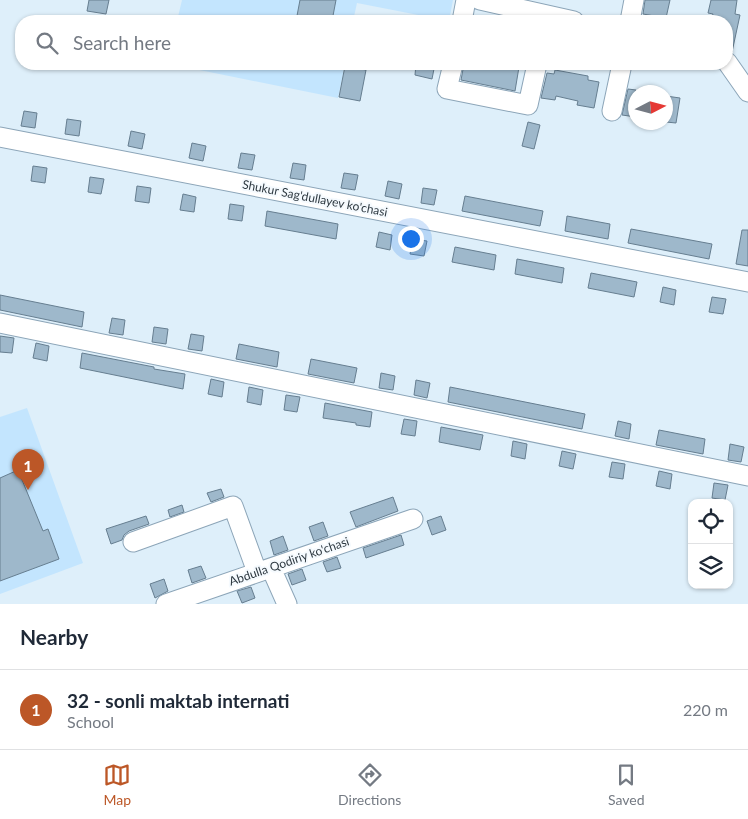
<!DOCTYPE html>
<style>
:root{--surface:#fff;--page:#f2f2f3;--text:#1f2937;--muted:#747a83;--line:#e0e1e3;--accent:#bc5727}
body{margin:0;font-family:Lato,sans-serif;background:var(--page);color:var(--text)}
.controls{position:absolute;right:15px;bottom:15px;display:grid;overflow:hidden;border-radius:10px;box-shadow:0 1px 4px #0004}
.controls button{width:45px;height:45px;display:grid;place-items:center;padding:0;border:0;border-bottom:1px solid var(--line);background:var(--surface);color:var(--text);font:25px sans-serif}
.compass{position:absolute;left:628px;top:85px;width:45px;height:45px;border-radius:50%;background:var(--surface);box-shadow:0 1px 4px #0004;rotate:84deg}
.you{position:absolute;left:410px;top:238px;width:18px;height:18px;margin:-12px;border:4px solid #fff;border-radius:50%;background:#1a73e8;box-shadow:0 0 0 8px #1a73e833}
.badge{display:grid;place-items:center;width:32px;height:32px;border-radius:50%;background:var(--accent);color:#fff;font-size:16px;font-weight:700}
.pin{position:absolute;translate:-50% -41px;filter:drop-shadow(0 1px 2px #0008)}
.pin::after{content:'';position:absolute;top:26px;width:18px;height:15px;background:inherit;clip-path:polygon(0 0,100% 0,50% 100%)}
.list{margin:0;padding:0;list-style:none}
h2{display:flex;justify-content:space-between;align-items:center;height:65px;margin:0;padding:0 20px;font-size:21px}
h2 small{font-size:16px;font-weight:400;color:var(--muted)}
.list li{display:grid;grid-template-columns:32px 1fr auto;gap:15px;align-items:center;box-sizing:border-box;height:80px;padding:0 20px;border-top:1px solid var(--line)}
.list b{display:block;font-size:19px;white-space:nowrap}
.list p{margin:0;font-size:16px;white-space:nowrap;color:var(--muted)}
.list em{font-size:16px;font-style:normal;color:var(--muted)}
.icon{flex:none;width:28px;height:28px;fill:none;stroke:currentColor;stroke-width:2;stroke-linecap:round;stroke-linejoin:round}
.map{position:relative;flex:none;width:748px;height:604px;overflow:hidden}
.search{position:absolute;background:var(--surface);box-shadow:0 1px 4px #0004;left:15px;right:15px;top:15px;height:55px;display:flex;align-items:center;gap:12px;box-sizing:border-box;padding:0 18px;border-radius:20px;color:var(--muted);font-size:19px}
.sheet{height:145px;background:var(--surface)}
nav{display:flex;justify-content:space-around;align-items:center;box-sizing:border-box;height:70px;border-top:1px solid var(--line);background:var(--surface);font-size:14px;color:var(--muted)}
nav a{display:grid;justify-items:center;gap:2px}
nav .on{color:var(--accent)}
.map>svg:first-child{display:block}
</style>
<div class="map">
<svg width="748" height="604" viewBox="0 0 748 604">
<rect width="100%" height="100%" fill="#deeffa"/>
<!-- built -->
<path fill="#c3e5fe" d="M182,0H453L449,21L357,3L353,21H177Z
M170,64H345L338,98Z
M27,408L83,563L0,594V417Z"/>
<!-- building -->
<path fill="#9eb8cb" stroke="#667e90" d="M89,0H109L106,14L87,11Z
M300,0H336L332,21H296Z
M645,0H670L666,18L643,14Z
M711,0H737L735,14L740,15L732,52L727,51V21H711L713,14L708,13Z
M416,64H435L432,79L415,75Z
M464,64H508L507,66L519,67L515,91L461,80Z
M345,66L366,70L360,101L339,97Z
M555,70L588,76V80L599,82L594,108L577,105L578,101L556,96L555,100L541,98L547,73L554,74Z
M628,89L636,90V117L622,115Z
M666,96L680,98L676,123L666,122Z
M24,111L37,113L35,128L21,126Z
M67,119L81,121L79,136L65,134Z
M528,122L540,125L534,149L522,146Z
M131,131L145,134L142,149L128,146Z
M192,143L206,146L203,161L189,158Z
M241,153L255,155L252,170L238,168Z
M293,163L306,165L304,180L290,178Z
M33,166L47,168L45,183L31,181Z
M344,173L358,175L355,190L341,188Z
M90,177L104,179L101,194L88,192Z
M388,181L402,184L399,199L385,196Z
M137,186L151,188L149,203L135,201Z
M423,188L437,190L434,205L421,203Z
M183,194L196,197L194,212L180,210Z
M465,196L543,211L540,226L462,211Z
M230,204L244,206L242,221L228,219Z
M267,211L338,224L336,239L265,226Z
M567,216L610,224L608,239L565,231Z
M631,229L712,244L709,259L628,243Z
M742,230H748V266L736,264Z
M379,232L392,235L390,250L376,247Z
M413,239L427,241L424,256L410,254Z
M455,247L496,255L494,270L452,262Z
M517,259L564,268L562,283L515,274Z
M591,273L637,282L634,297L588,288Z
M663,287L676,290L674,305L660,302Z
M0,295L84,312L82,327L0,310Z
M712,297L726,299L723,314L709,312Z
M112,318L125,320L123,335L109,333Z
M154,327L168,329L166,344L152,342Z
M191,334L204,336L202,351L188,349Z
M0,336L14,338L12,353L0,352Z
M36,343L49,346L47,361L33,358Z
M239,344L279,352L277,367L236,359Z
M82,353L154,367V369L185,374L183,389L80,368Z
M311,359L357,368L354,383L308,374Z
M381,373L395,376L393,390L379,388Z
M211,379L224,382L222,397L208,394Z
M416,380L430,383L427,398L414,395Z
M249,387L263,390L261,405L247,402Z
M450,387L585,414L582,429L448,402Z
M286,395L300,397L297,412L284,410Z
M325,403L372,412L370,427L356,425V423L323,418Z
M404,419L417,421L415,436L401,434Z
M618,421L631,424L629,439L615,436Z
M441,427L483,435L480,450L439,442Z
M659,430L705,439L703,454L656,445Z
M513,441L527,444L525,459L511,456Z
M730,444L744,447L741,462L728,460Z
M562,451L576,454L573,469L559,466Z
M612,462L625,464L623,479L609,477Z
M18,470L43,531L48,529L59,559L0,581V478Z
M659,471L672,474L670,489L656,486Z
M714,483L728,485L725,500L712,498Z
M221,489L224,497L211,502L207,493Z
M393,497L398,511L356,527L350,512Z
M182,505L184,512L170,517L168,510Z
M146,516L149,524L129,531L124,535L122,540L111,544L106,529Z
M441,516L446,530L432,535L427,521Z
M323,522L328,536L314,541L309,527Z
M401,535L404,545L366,558L363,548Z
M283,536L288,550L274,555L270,541Z
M337,557L341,568L327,572L323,562Z
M201,566L206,578L192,583L188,570Z
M302,569L306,580L292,585L288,574Z
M164,579L168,591L155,598L150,584Z
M251,587L255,598L242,603L237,591Z"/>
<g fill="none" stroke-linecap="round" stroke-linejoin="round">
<!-- minor casing -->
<g stroke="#8ca5b8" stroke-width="21">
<path id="minor" d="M480,0L574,21
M462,21L466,0
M630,21L634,0
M727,62L748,92
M453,64L447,89L528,105L537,64
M612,111L622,64
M0,137L748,282
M0,323L748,476
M133,542L233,506L257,572
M271,568L287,604
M166,604L413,519"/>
</g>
<!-- minor -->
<use href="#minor" stroke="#fff" stroke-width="19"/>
</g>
<g text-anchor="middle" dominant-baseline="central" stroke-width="4" stroke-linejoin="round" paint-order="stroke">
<!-- street labels -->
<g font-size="12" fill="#2e3941" stroke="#f5fafe">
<text transform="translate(315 198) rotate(11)">Shukur Sag'dullayev ko'chasi</text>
<text transform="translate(289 561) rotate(-19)">Abdulla Qodiriy ko'chasi</text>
</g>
</g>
</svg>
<div class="controls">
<button><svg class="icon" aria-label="locate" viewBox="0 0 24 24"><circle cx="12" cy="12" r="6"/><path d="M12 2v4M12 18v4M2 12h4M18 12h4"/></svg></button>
<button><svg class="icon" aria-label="layers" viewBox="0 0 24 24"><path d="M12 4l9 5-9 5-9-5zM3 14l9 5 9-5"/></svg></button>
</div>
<svg class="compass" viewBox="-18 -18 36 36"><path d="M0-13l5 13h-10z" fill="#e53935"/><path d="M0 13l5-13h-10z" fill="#747a83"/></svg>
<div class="you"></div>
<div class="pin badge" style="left:28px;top:490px">1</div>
<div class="search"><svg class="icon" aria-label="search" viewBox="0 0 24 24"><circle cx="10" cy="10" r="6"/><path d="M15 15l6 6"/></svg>Search here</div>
</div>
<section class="sheet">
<h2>Nearby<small></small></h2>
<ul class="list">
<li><span class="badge">1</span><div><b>32 - sonli maktab internati</b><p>School</p></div><em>220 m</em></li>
</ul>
</section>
<nav>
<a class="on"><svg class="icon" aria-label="map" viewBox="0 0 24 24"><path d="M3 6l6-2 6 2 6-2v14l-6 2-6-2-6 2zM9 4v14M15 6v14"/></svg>Map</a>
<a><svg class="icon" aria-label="directions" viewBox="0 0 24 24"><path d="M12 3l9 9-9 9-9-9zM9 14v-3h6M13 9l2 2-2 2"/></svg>Directions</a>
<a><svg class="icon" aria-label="saved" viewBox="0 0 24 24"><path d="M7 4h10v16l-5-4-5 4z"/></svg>Saved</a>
</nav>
